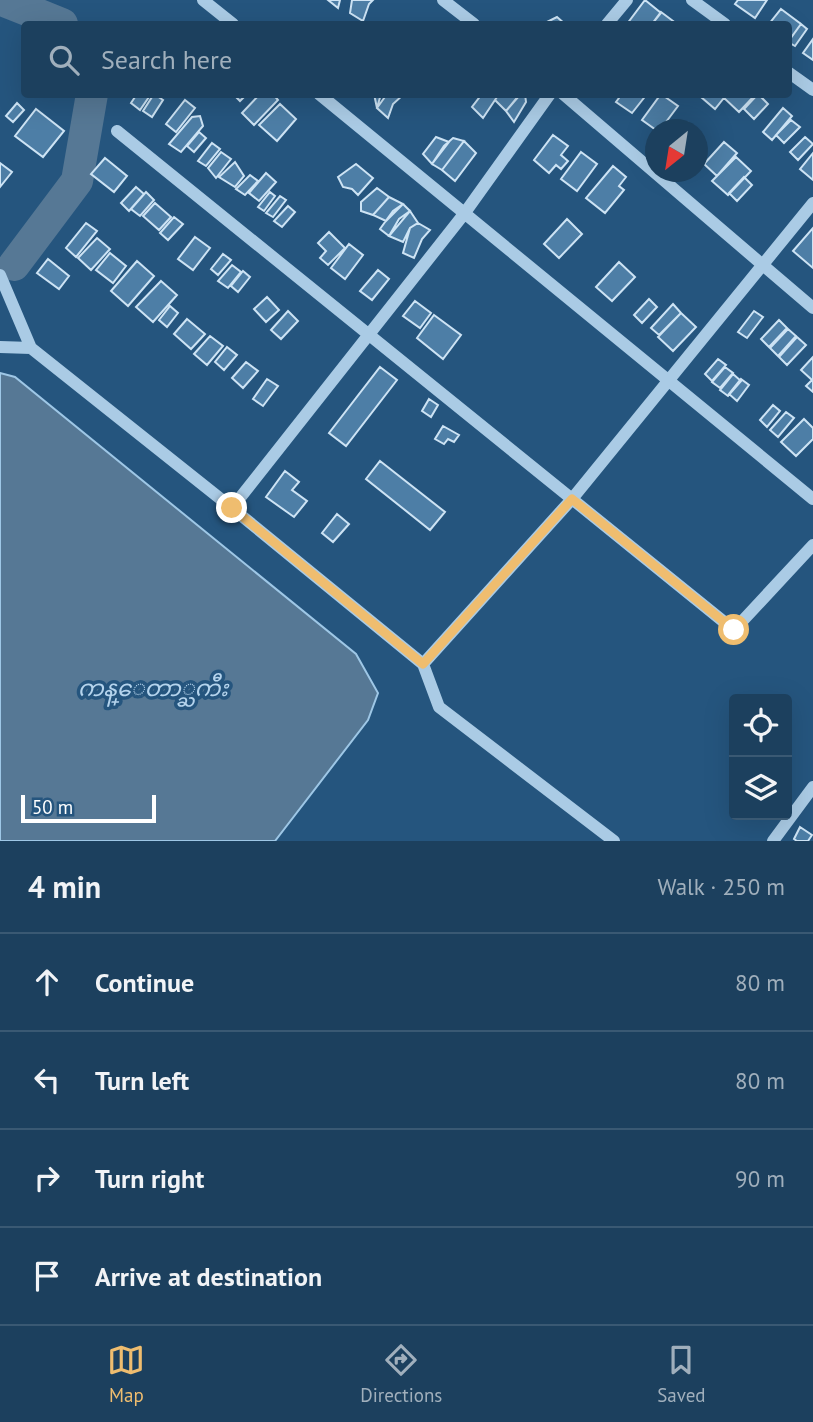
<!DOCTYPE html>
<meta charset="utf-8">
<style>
:root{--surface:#1c405e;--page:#294b67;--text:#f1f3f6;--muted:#a0afbc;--line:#3a5973;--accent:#efbd6f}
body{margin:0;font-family:"PT Sans","Noto Sans Myanmar",sans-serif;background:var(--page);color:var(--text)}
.controls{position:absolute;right:21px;bottom:21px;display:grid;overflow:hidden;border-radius:7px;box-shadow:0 7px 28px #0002}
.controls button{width:63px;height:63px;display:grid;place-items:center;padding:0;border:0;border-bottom:2px solid var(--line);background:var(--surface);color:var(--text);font:35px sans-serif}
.compass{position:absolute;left:645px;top:119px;width:63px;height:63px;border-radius:50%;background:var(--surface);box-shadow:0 7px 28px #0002;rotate:210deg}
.scale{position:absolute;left:21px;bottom:18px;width:135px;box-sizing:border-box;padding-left:7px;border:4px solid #fff;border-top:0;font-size:19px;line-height:24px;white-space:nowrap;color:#fff;-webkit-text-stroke:5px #25557e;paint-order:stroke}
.stop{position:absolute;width:21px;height:21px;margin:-16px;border:5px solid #efbd6f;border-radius:50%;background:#fff}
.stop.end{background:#efbd6f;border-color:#fff;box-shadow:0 2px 7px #0008}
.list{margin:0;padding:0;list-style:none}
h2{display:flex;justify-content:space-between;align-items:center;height:91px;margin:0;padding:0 28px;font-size:30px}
h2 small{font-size:23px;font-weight:400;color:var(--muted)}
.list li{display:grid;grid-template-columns:46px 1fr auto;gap:21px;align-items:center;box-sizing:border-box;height:98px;padding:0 28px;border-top:2px solid var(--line)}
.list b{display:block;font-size:26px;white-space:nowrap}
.list em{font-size:23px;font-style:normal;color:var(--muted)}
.icon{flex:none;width:38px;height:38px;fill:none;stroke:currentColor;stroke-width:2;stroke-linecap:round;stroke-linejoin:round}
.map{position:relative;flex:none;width:813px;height:841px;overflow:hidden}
.search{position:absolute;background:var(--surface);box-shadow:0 7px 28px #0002;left:21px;right:21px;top:21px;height:77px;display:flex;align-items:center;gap:18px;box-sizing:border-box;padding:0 24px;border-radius:7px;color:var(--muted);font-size:26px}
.sheet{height:483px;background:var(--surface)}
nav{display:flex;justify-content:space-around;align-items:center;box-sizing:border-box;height:98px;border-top:2px solid var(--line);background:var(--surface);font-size:19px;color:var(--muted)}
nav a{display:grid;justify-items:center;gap:4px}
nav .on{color:var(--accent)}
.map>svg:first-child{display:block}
</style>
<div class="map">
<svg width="813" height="841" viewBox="0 0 813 841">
<rect width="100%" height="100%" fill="#25557e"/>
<!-- water -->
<path fill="#567895" stroke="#9ec7e6" stroke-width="2" d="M0,373L15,377L356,654L378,693L368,720L275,841H0Z"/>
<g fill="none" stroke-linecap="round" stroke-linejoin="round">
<!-- river -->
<path stroke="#567895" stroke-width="32" d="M2,0L62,24
M14,265L77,181L92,94"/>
</g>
<!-- building -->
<path fill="#4d7ea6" stroke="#cde3f4" stroke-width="2" d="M328,0H340L338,8Z
M352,0H373L369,4L363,21L350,13Z
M645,0L661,13L652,24H627Z
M738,0H767L755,18L735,4Z
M781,9L801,24L788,42V24H769Z
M661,12L677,24H652Z
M557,17L565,24H542H543Z
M801,24L807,29L795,46L788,42Z
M813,39V60L803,53Z
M137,94H151L140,110L131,103Z
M154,94L163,100L152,117L143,111Z
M233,94H247L240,101Z
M260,94H273L278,100L254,125L242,113Z
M374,94H381L377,108Z
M387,94H404L393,104L388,118L377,108Z
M482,94H499L483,118L472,107Z
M499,94H515L519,96L506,111L495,100Z
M520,94H525L526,102L514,122L506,111Z
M622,94H647L632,113L616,102Z
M661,94L678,106L660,130H656L642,120Z
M703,94H727L715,109L701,97Z
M727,94H756L739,112L724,98Z
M758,94L768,104L754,119L744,109Z
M185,100L195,108L176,132L166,124Z
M17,103L24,110L13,122L6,116Z
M280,104L296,119L277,141L259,125Z
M783,108L792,116L772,140L763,132Z
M36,109L64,131L43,157L15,136Z
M200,116L203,126L181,152L169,144L192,117Z
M791,120L800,127L784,143L776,135Z
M688,123L696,130H682Z
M199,132L206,138L194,152L187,146Z
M553,135L568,146L561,155L568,161L561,169L556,165L549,173L534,160Z
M436,137L449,142L432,164L423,154Z
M805,137L813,144L798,160L790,152Z
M453,138L464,141L442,170L432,164L444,146Z
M464,141L476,153L455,181L442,170Z
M724,142L737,153L717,176L704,164Z
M212,143L220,149L206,166L198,161Z
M221,152L231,159L216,178L208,168Z
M581,152L597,164L577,191L561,179Z
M813,153V180L800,169Z
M736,157L751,171L728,195L712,181Z
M105,158L127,176L114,192L91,174Z
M235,162L244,176L235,187L219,177Z
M0,163L12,172L0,187Z
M356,164L373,178L358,195L352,189L343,187L338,177Z
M613,166L626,177L619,186L624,190L605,213L586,198Z
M266,173L276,182L259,201L249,193Z
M250,175L258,181L245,195L236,189Z
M744,177L752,185L737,201L729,193Z
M136,187L144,194L129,211L121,203Z
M377,188L389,197L373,215L361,211V202Z
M146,192L154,200L140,216L131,209Z
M270,192L275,196L264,211L258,207Z
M280,196L286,200L273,217L266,213Z
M389,197L403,204L386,221L373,215Z
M155,203L171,217L159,230L143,216Z
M403,204L410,211L399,219L389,236L380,229L393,211Z
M288,206L295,212L282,227L274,221Z
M410,211L418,223L410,228L403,242L389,236Z
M174,217L183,224L168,240L160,233Z
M567,219L582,234L559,258L544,244Z
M86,223L97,231L76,257L66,248Z
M418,223L430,230L422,239L414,258L403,253L410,228Z
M813,228V268L793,251Z
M329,232L345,248L328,265L320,258L326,251L318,243Z
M195,237L210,248L193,270L178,259Z
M97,238L110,249L91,270L78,258Z
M349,244L363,255L345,279L331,268Z
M110,253L126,266L113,283L96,270Z
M223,254L231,260L218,275L211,269Z
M48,259L69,276L59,289L37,273Z
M137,261L154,276L128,306L111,291Z
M619,262L635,277L612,301L596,287Z
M232,265L241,272L228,288L218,281Z
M378,270L389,279L372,300L360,291Z
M243,271L250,277L238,292L231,286Z
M161,281L177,295L153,322L136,307Z
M267,297L279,310L266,322L254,309Z
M649,299L657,307L642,323L634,315Z
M415,301L431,313L420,328L403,316Z
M673,304L681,313L659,335L651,328Z
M170,306L178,313L167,327L159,320Z
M288,311L298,321L281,339L271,330Z
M754,311L763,317L747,338L738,332Z
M681,313L696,327L673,351L658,337Z
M434,315L461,335L443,359L417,338Z
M187,319L205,334L191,349L174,334Z
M779,320L787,328L769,347L761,339Z
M788,329L796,336L778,356L770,348Z
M210,336L223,346L207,365L194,354Z
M797,337L806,345L787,365L779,357Z
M227,347L237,355L224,370L215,362Z
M813,357V392L806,386L812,380L801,370Z
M718,359L726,365L712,381L705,374Z
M246,362L258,371L243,388L232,378Z
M380,367L397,380L346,446L329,433Z
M725,367L733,373L720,388L712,382Z
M733,374L741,381L728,396L720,390Z
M267,379L278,386L263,406L253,399Z
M741,379L749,385L737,401L729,394Z
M429,399L438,405L431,417L422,411Z
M773,405L780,411L767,427L760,420Z
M786,412L794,418L778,437L770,430Z
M804,419L813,428V439L796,456L781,442Z
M443,426L459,435L454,442L448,439L444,444L435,439Z
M380,461L445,512L430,530L366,479Z
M285,471L299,482L292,490L307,501L294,517L266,497Z
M337,514L349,524L333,542L322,533Z
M800,827L812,835L808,841H797L794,839Z"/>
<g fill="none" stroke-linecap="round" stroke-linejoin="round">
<!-- minor -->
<path stroke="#aacbe5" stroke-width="12" d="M203,0L233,24
M443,0L474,24
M692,0L725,24
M607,24L627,0
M788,72L813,90
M319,94L813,499
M563,94L813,308
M117,131L734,630L813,545
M0,275L31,348L232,508L423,664L439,707L614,841
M0,347L31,348
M232,508L464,214L550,94
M423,664L572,499L813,203
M773,841L813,787"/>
</g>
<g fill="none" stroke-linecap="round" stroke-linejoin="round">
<!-- route -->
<path stroke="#efbd6f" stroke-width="9" d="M232,508L423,664L572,499L734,630"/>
</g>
<g text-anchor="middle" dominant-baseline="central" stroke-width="7" stroke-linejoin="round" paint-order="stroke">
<!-- water labels -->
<g font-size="23" font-style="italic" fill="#b5d4ed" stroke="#25557e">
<text x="153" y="687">ကန္ေတာ္ႀကီး</text>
</g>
</g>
</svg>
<div class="controls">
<button><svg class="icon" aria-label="locate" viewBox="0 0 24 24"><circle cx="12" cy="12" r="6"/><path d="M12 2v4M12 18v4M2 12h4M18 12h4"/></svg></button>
<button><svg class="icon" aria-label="layers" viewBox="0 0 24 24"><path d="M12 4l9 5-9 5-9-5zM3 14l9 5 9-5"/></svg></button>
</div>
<svg class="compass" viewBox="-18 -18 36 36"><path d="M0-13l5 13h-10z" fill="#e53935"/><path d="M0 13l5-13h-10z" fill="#a0afbc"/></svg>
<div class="scale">50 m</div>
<div class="stop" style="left:734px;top:630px"></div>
<div class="stop end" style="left:232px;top:508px"></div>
<div class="search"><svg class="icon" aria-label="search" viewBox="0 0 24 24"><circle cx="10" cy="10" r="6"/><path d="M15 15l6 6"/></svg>Search here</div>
</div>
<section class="sheet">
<h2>4 min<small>Walk · 250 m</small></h2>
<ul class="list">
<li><svg class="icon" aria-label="ahead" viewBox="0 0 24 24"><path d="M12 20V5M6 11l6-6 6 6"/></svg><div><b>Continue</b></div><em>80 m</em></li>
<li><svg class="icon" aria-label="left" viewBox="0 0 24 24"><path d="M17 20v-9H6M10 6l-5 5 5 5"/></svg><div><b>Turn left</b></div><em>80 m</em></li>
<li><svg class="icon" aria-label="right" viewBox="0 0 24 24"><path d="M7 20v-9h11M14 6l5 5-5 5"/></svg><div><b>Turn right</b></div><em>90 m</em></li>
<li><svg class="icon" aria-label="arrive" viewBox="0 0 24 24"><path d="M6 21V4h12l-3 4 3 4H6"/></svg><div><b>Arrive at destination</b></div></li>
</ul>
</section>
<nav>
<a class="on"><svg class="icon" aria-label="map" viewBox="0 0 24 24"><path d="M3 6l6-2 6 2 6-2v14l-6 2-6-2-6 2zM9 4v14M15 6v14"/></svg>Map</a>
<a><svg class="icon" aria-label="directions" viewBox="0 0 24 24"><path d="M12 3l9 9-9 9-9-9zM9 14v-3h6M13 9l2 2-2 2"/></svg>Directions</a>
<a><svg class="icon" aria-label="saved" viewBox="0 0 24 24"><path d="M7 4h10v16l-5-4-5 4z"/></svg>Saved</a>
</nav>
